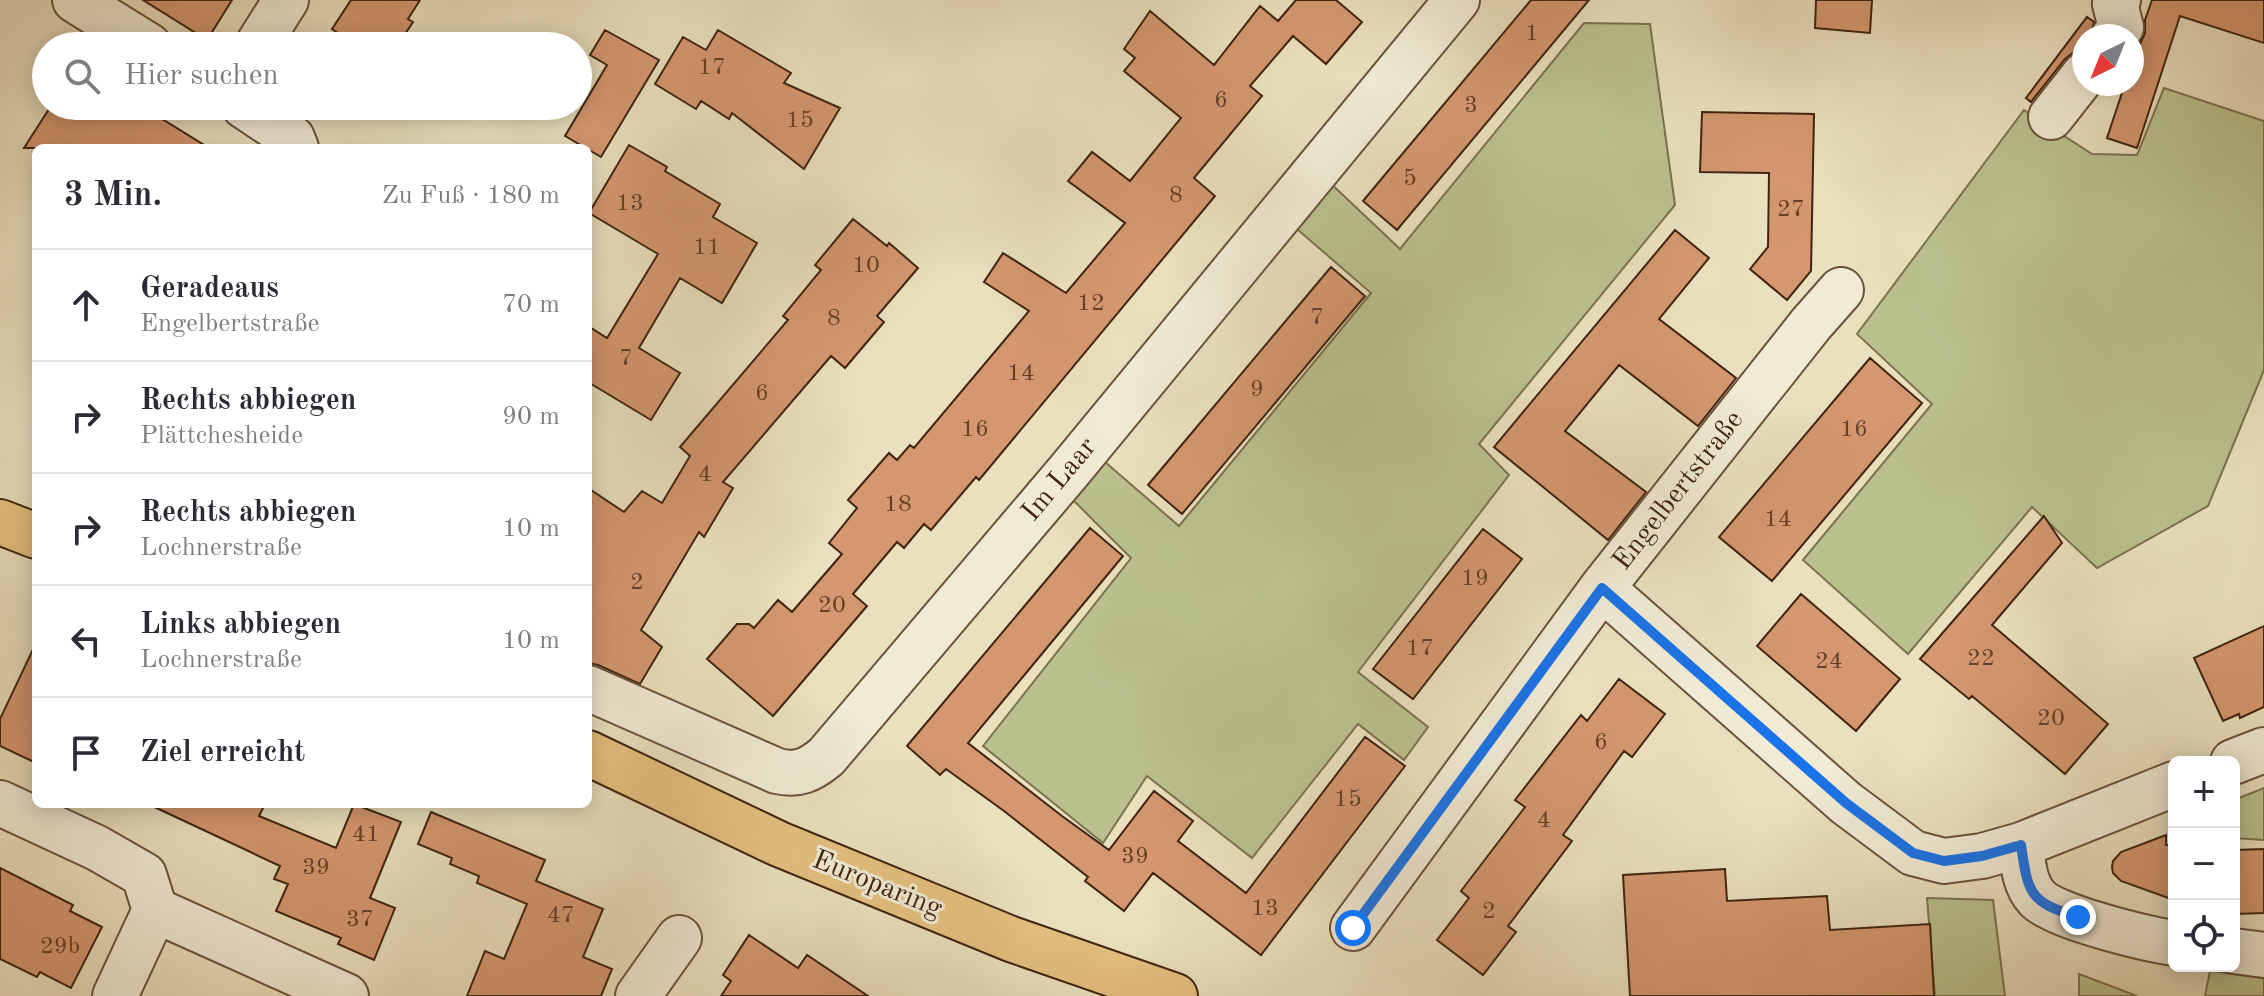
<!DOCTYPE html>
<html lang="de">
<meta charset="utf-8">
<style>
:root{--surface:#fff;--page:#f7f7f7;--text:#2b2b33;--muted:#7c7c81;--line:#e1e1e2}
body{margin:0;font-family:"Old Standard TT",serif;background:var(--page);color:var(--text)}
.controls{position:absolute;right:24px;bottom:24px;display:grid;overflow:hidden;border-radius:12px;box-shadow:0 4px 20px #0003}
.controls button{width:72px;height:72px;display:grid;place-items:center;padding:0;border:0;border-bottom:2px solid var(--line);background:var(--surface);color:var(--text);font:40px sans-serif}
.compass{position:absolute;left:2072px;top:24px;width:72px;height:72px;border-radius:50%;background:var(--surface);box-shadow:0 4px 20px #0003;rotate:223deg}
.stop{position:absolute;width:24px;height:24px;margin:-18px;border:6px solid #1a73e8;border-radius:50%;background:#fff}
.stop.end{background:#1a73e8;border-color:#fff;box-shadow:0 2px 8px #0008}
.list{margin:0;padding:0;list-style:none}
h2{display:flex;justify-content:space-between;align-items:center;height:104px;margin:0;padding:0 32px;font-size:34px}
h2 small{font-size:26px;font-weight:400;color:var(--muted)}
.list li{display:grid;grid-template-columns:52px 1fr auto;gap:24px;align-items:center;box-sizing:border-box;height:112px;padding:0 32px;border-top:2px solid var(--line)}
.list b{display:block;font-size:30px;white-space:nowrap}
.list p{margin:0;font-size:26px;white-space:nowrap;color:var(--muted)}
.list em{font-size:26px;font-style:normal;color:var(--muted)}
.icon{flex:none;width:44px;height:44px;fill:none;stroke:currentColor;stroke-width:2;stroke-linecap:round;stroke-linejoin:round}
.map{position:relative;flex:none;width:2264px;height:996px;overflow:hidden}
.search{position:absolute;background:var(--surface);box-shadow:0 4px 20px #0003;left:32px;top:32px;width:560px;height:88px;display:flex;align-items:center;gap:20px;box-sizing:border-box;padding:0 28px;border-radius:44px;color:var(--muted);font-size:30px}
.panel{position:absolute;background:var(--surface);box-shadow:0 4px 20px #0003;left:32px;top:144px;width:560px;height:664px;border-radius:12px}
.map>svg:first-child{display:block}
</style>
<div class="map">
<svg width="2264" height="996" viewBox="0 0 2264 996">
<rect width="100%" height="100%" fill="#e9e0be"/>
<filter id="stains"><feTurbulence type="fractalNoise" baseFrequency=".0025" numOctaves="4"/><feColorMatrix values="0 0 0 0 .2 0 0 0 0 .09 0 0 0 0 .02 0 0 0 .5 -.17"/></filter>
<radialGradient id="worn" r=".72"><stop offset=".6" stop-color="#630" stop-opacity="0"/><stop offset="1" stop-color="#630" stop-opacity=".3"/></radialGradient>
<!-- green -->
<path fill="#bac18f" stroke="#7d7250" stroke-width="2" d="M1584,23L1650,24L1675,205L1479,444L1509,475L1358,672L1428,727L1404,760L1358,724L1252,858L1147,776L1103,843L983,746L1131,558L1073,500L1105,462L1179,526L1371,293L1290,223L1326,179L1400,249Z
M2164,88L2264,121V370L2208,506L2097,568L2032,507L1908,654L1803,560L1932,404L1857,334L2024,110L2092,154L2137,155Z
M2264,788V840L2234,838V800Z
M1927,898L1993,900L2005,996H1935Z
M2210,971L2264,978V996H2205Z
M2079,974L2137,996H2079Z"/>
<!-- building -->
<path fill="#d4976f" stroke="#402410" stroke-width="2" d="M143,0H232L207,40Z
M351,0H420L408,19L413,22L397,46H331L339,34L332,29Z
M1296,0H1336L1362,22L1326,64L1293,36L1250,86L1262,96L1194,178L1215,196L979,480L976,477L931,530L924,524L904,548L897,542L853,594L867,606L773,716L707,659L737,624H749L754,628L778,600L792,612L842,554L829,543L857,508L848,500L889,453L897,460L910,445L914,448L1029,311L984,282L1003,253L1066,293L1125,223L1068,181L1092,152L1130,181L1181,118L1124,71L1135,58L1124,49L1150,11L1214,65L1260,6L1278,21Z
M1531,0H1589L1397,230L1363,201Z
M1816,0H1872L1870,33L1815,28Z
M2152,0H2264V43L2180,16L2137,148L2107,138L2125,84H2132V61L2145,33V20Z
M2087,17L2094,22L2090,36H2084V51L2074,52L2065,59L2031,102L2026,98Z
M605,30L659,60L601,157L565,136L607,65L590,55Z
M718,30L791,73L784,83L840,108L804,169L732,113L729,119L701,101L696,109L655,84L683,37L706,50Z
M51,106H141L209,148H24Z
M1702,112L1814,114L1811,271L1787,300L1750,269L1768,247L1769,173L1700,172Z
M629,145L667,167L665,171L720,204L713,217L757,243L722,303L680,278L639,348L680,373L651,420L588,382V326L607,338L658,254L589,213Z
M853,219L887,246L889,243L918,268L877,316L884,322L845,368L831,356L723,482L733,488L704,537L699,532L641,630L662,647L640,684L598,665L588,663V488L624,512L642,491L662,503L690,456L680,447L788,320L783,316L821,270L815,265Z
M1675,230L1709,258L1659,319L1736,378L1698,426L1619,365L1565,431L1646,492L1608,540L1494,447Z
M1331,267L1365,296L1182,514L1148,485Z
M1870,358L1922,403L1772,581L1719,537Z
M2044,516L2062,543L1992,625L2108,724L2065,774L1972,696L1969,699L1920,659Z
M1090,528L1123,556L968,743L1062,816L1109,850L1154,791L1193,821L1178,841L1246,893L1365,737L1405,766L1261,955L1153,873L1124,911L1085,881L1088,877L1004,811L946,769L940,775L907,746Z
M1483,529L1522,559L1413,699L1373,669Z
M1801,594L1900,679L1856,731L1757,646Z
M2264,626V707L2240,718L2239,714L2223,721L2194,658Z
M36,643V763L0,746V719Z
M1619,679L1665,714L1632,757L1624,751L1563,835L1572,841L1508,926L1516,932L1483,975L1437,940L1469,898L1461,891L1525,807L1515,800L1581,715L1587,721Z
M148,804H265L259,816L336,848L354,804L401,822L370,898L395,908L374,960L338,944L341,938L276,911L288,884L274,879L280,866Z
M431,812L545,860L536,881L603,909L583,957L612,969L601,996H467L485,951L504,959L527,904L477,883L479,876L450,864L452,858L418,844Z
M2166,835V845H2174V900L2121,881L2113,873L2112,867L2113,861L2121,852Z
M2264,849V913L2234,914V850Z
M0,868L73,905L70,911L102,927L71,988L40,972L37,977L0,959Z
M1725,869L1727,901L1827,896L1830,930L1930,924L1934,996H1630L1623,875Z
M749,935L798,968L807,955L868,996H721L731,981L723,975Z"/>
<g fill="none" stroke-linecap="round" stroke-linejoin="round">
<!-- minor casing -->
<g stroke="#6a533c" stroke-width="48">
<path id="minor" d="M75,0L149,46
M2114,36L2121,27L2115,4L2118,0
M257,46L286,0
M244,106L292,138L296,148
M2051,117L2084,75
M1602,588L1846,803L1913,853L1944,861L1982,856L2021,845L2174,784
M588,688L777,771C798,776 810,770 826,757L1069,471L1457,0
M2233,762L2264,750
M0,803L97,848L144,875L155,910
M2021,845C2023,863 2024,884 2037,898C2054,917 2147,939 2174,943
M1353,928L1602,588L1811,324L1841,290
M2234,951L2264,955
M115,996L155,910L346,996
M638,996L679,938"/>
</g>
<!-- major casing -->
<g stroke="#402410" stroke-width="48">
<path id="major" d="M0,522L36,536
M588,753L779,844L1011,939L1175,996"/>
</g>
<!-- minor -->
<use href="#minor" stroke="#f1ebd5" stroke-width="44"/>
<!-- major -->
<use href="#major" stroke="#e4c07f" stroke-width="44"/>
</g>
<g fill="none" stroke-linecap="round" stroke-linejoin="round">
<!-- route -->
<path stroke="#1a73e8" stroke-width="10" d="M1353,928L1602,588L1846,803L1913,853L1944,861L1982,856L2021,845C2028,893 2029,902 2078,917"/>
</g>
<g text-anchor="middle" dominant-baseline="central" stroke-width="6" stroke-linejoin="round" paint-order="stroke">
<!-- number labels -->
<g font-size="24" fill="#654128">
<text x="1532" y="34">1</text>
<text x="712" y="68">17</text>
<text x="1221" y="101">6</text>
<text x="1471" y="106">3</text>
<text x="800" y="121">15</text>
<text x="1410" y="179">5</text>
<text x="1176" y="196">8</text>
<text x="630" y="204">13</text>
<text x="1791" y="210">27</text>
<text x="707" y="248">11</text>
<text x="866" y="266">10</text>
<text x="1091" y="304">12</text>
<text x="1317" y="318">7</text>
<text x="834" y="319">8</text>
<text x="626" y="359">7</text>
<text x="1021" y="374">14</text>
<text x="1257" y="390">9</text>
<text x="762" y="394">6</text>
<text x="975" y="430">16</text>
<text x="1854" y="430">16</text>
<text x="705" y="475">4</text>
<text x="898" y="505">18</text>
<text x="1778" y="520">14</text>
<text x="1475" y="579">19</text>
<text x="637" y="583">2</text>
<text x="832" y="606">20</text>
<text x="1420" y="649">17</text>
<text x="1981" y="659">22</text>
<text x="1829" y="662">24</text>
<text x="2051" y="719">20</text>
<text x="1601" y="743">6</text>
<text x="1348" y="800">15</text>
<text x="1544" y="821">4</text>
<text x="366" y="835">41</text>
<text x="1135" y="857">39</text>
<text x="316" y="868">39</text>
<text x="1265" y="909">13</text>
<text x="1489" y="912">2</text>
<text x="561" y="916">47</text>
<text x="360" y="920">37</text>
<text x="60" y="947">29b</text>
</g>
<!-- street labels -->
<g font-size="28" fill="#402410" stroke="#f1ebd5">
<text transform="translate(1060 480) rotate(-50)">Im Laar</text>
<text transform="translate(1679 491) rotate(-52)">Engelbertstraße</text>
<text transform="translate(877 885) rotate(22)">Europaring</text>
</g>
</g>
<rect width="100%" height="100%" filter="url(#stains)"/>
<rect width="100%" height="100%" fill="url(#worn)"/>
</svg>
<div class="controls">
<button>+</button>
<button>−</button>
<button><svg class="icon" aria-label="locate" viewBox="0 0 24 24"><circle cx="12" cy="12" r="6"/><path d="M12 2v4M12 18v4M2 12h4M18 12h4"/></svg></button>
</div>
<svg class="compass" viewBox="-18 -18 36 36"><path d="M0-13l5 13h-10z" fill="#e53935"/><path d="M0 13l5-13h-10z" fill="#7c7c81"/></svg>
<div class="stop" style="left:1353px;top:928px"></div>
<div class="stop end" style="left:2078px;top:917px"></div>
<div class="search"><svg class="icon" aria-label="search" viewBox="0 0 24 24"><circle cx="10" cy="10" r="6"/><path d="M15 15l6 6"/></svg>Hier suchen</div>
<section class="panel">
<h2>3 Min.<small>Zu Fuß · 180 m</small></h2>
<ul class="list">
<li><svg class="icon" aria-label="ahead" viewBox="0 0 24 24"><path d="M12 20V5M6 11l6-6 6 6"/></svg><div><b>Geradeaus</b><p>Engelbertstraße</p></div><em>70 m</em></li>
<li><svg class="icon" aria-label="right" viewBox="0 0 24 24"><path d="M7 20v-9h11M14 6l5 5-5 5"/></svg><div><b>Rechts abbiegen</b><p>Plättchesheide</p></div><em>90 m</em></li>
<li><svg class="icon" aria-label="right" viewBox="0 0 24 24"><path d="M7 20v-9h11M14 6l5 5-5 5"/></svg><div><b>Rechts abbiegen</b><p>Lochnerstraße</p></div><em>10 m</em></li>
<li><svg class="icon" aria-label="left" viewBox="0 0 24 24"><path d="M17 20v-9H6M10 6l-5 5 5 5"/></svg><div><b>Links abbiegen</b><p>Lochnerstraße</p></div><em>10 m</em></li>
<li><svg class="icon" aria-label="arrive" viewBox="0 0 24 24"><path d="M6 21V4h12l-3 4 3 4H6"/></svg><div><b>Ziel erreicht</b></div></li>
</ul>
</section>
</div>
